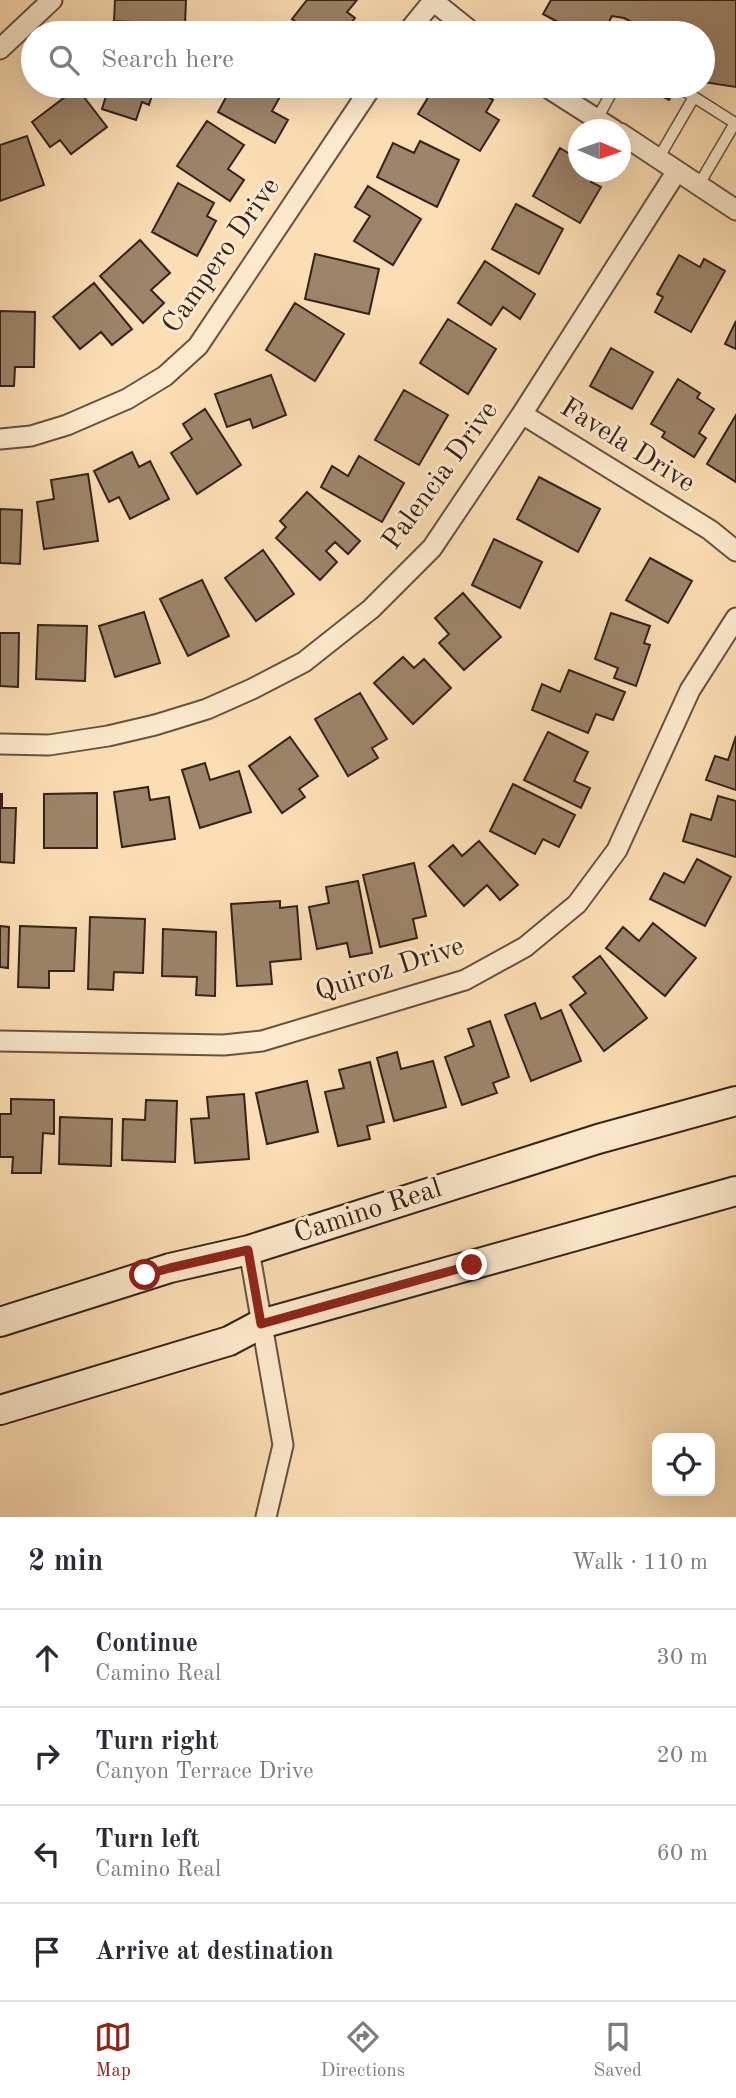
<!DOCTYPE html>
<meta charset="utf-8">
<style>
:root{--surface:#fff;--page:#f2f2f3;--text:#2b2b33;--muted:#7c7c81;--line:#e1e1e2;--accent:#8f2418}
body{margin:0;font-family:"Old Standard TT",serif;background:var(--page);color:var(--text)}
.controls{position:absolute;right:21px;bottom:21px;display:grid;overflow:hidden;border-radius:14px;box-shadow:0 7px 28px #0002}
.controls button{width:63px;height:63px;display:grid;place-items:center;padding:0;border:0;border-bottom:2px solid var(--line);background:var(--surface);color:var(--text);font:35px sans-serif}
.compass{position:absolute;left:568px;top:119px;width:63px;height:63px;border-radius:50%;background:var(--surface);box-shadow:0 7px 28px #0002;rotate:92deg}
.stop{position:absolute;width:21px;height:21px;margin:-16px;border:5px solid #8f2418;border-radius:50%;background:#fff}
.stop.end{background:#8f2418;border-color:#fff;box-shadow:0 2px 7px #0008}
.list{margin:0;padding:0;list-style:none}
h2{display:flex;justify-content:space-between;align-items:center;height:91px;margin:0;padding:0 28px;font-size:30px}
h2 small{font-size:23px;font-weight:400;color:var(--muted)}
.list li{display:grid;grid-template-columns:46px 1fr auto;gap:21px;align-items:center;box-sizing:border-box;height:98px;padding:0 28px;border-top:2px solid var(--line)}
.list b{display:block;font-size:26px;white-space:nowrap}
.list p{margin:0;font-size:23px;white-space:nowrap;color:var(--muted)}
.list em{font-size:23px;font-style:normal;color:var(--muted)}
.icon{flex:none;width:38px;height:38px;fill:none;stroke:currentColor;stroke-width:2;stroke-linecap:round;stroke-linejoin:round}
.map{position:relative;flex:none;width:736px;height:1517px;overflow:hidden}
.search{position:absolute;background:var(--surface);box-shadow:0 7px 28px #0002;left:21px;right:21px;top:21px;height:77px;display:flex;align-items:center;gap:18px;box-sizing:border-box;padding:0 24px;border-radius:38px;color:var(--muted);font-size:26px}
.sheet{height:483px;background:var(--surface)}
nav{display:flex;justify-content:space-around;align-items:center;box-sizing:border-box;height:98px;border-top:2px solid var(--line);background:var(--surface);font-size:19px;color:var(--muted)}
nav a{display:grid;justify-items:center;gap:4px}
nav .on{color:var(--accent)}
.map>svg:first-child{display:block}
</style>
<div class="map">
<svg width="736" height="1517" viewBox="0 0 736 1517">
<rect width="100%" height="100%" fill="#fcdeb4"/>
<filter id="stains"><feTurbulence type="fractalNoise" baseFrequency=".00286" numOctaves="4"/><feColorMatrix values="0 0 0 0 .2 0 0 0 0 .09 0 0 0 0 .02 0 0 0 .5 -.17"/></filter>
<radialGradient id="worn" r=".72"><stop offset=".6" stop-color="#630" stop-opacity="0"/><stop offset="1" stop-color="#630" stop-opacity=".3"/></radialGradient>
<!-- building -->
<path fill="#9d846a" stroke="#362219" stroke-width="2" d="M115,0H186L185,25L114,21Z
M307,0H357L347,12L355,18L343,33H310L292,19Z
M551,0H736V87L703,82V33H652L624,18L612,16L603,33H578L543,14Z
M109,86H155L149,105L142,102L136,120L102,109Z
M232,86H286L272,111L288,120L275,143L218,112Z
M435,86H468L493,100L486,112L499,120L480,151L418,114Z
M646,86H677L669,100L645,88Z
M77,88L107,127L71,154L60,140L50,147L32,122Z
M207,121L244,145L228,169L244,180L230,201L177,166Z
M27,136L44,185L0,201V145Z
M420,141L459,160L437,207L377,177L393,143L414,153Z
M560,148L578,159V172H597L591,182L601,187L580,223L533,196Z
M178,183L214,203L207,216L216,221L197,256L152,232Z
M368,186L421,219L393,265L354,241L370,216L355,207Z
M516,204L563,229L539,274L492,249Z
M140,240L170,273L151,290L164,303L143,323L100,276Z
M315,254L379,269L369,314L305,299Z
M679,255L700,267L704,259L725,271L691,332L655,312L663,297L657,294Z
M485,261L535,294L520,319L503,307L491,325L458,303Z
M94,283L132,329L112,345L101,332L80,349L53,317Z
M295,303L344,334L315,381L266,350Z
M0,311L35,312L34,367H15L14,386H0Z
M448,319L496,349L468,394L420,363Z
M736,321V349L725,344Z
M611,348L653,372L632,409L590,386Z
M271,375L286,415L253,428L250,419L227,427L215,394Z
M678,379L700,393L697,398L714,409L699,433L706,438L694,457L662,437L665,432L651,424Z
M404,390L448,415L419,465L375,440Z
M205,409L241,465L197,494L171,453L192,439L183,424Z
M736,415V482L707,464Z
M132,452L139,467L150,461L169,499L130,519L119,497L109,502L94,471Z
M359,456L404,483L382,522L321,487L332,466L348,476Z
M88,474L98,541L44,549L37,502L54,499L51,480Z
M539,477L600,509L578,552L517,519Z
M307,492L360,541L348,554L335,542L326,551L337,562L320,580L276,538L286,527L280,521Z
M0,509L22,510L20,564L0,563Z
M494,539L542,562L520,608L472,585Z
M263,550L294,594L256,621L225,578Z
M650,558L692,581L668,623L626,600Z
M202,580L229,636L188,656L160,599Z
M463,593L501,637L464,670L439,643L449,634L435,618Z
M144,612L160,663L115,677L99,626Z
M611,613L650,626L644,643L650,645L636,686L614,678L618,668L595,659Z
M38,625L87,626L85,681L36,679Z
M0,633H19L18,687L0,686Z
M403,657L414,668L424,659L451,688L413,724L374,683Z
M569,670L625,692L613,720L596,714L588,733L532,710L542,684L560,692Z
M360,693L387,739L372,748L378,758L348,776L315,719Z
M548,732L588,752L574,781L590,788L581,808L524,780Z
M736,736V790L706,780L715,756L728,760Z
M290,737L318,776L299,789L305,797L282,813L249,766Z
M205,763L210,780L239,771L251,812L200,828L182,770Z
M513,784L575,815L559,847L543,839L535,854L490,831Z
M148,787L150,800L169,797L175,839L122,847L114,792Z
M97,793V848H44V794Z
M0,794H2V808H16L14,863L0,862Z
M718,796L736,801V857L683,841L691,814L711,820Z
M479,841L518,885L500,900L487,885L464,906L429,866L453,845L462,856Z
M697,859L731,877L705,926L650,899L664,873L684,883Z
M414,863L426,916L413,919L417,938L380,947L363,875Z
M358,881L372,953L350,957L347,943L317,949L309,907L329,903L326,887Z
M280,901V908L297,906L301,959L270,962L272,984L237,986L231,904Z
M90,917L145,919L143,973L114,972L113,990L88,989Z
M653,923L696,958L665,996L606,948L623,927L639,941Z
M0,926L9,927L8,968L0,967Z
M20,926L76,928L74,971H49V988L18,987Z
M163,929L216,932L215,996L196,995L197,977L162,976Z
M600,956L647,1018L604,1051L570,1005L586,993L573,977Z
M535,1003L541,1019L561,1010L581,1061L531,1081L505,1015Z
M490,1021L509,1077L493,1083L497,1093L462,1105L445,1057L474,1046L468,1029Z
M397,1052L401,1069L433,1061L446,1107L394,1121L377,1058Z
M370,1062L384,1122L367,1126L370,1139L338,1146L325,1092L344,1088L339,1070Z
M307,1081L318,1132L267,1144L256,1093Z
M244,1094L249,1159L195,1163L191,1119L209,1118L207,1097Z
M11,1099L54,1100V1134L43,1133L41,1173H12L13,1157H0V1114H11Z
M146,1100L177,1101L175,1162L122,1160L123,1119L145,1120Z
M60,1117L112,1119L111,1166L59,1164Z"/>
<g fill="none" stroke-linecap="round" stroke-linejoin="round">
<!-- service casing -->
<g stroke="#685140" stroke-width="13">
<path id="service" d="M677,86L694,97
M597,119L615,86
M658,159L694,97L735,123L698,186"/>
</g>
<!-- minor casing -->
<g stroke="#685140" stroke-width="23">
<path id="minor" d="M432,0L473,33
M407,33L433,1
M0,49L52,0
M545,86L614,130
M620,133L736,210
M522,414L710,530L736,551
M0,439L31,436L67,425L127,399L165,376L198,346L372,86
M0,744L49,745L108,736L155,725L207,709L252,689L304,662L371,609L432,548L522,414L677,171
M0,1041L224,1045L262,1041L465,980L525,947L577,904L617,850L690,690L736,618
M249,1250L283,1445L266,1517"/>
</g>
<!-- secondary casing -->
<g stroke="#362219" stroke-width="32">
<path id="secondary" d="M0,1322L170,1268L249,1250L598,1139L736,1101
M0,1410L229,1341L261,1324L736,1191"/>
</g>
<!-- service -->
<use href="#service" stroke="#fdeace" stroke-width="10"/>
<!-- minor -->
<use href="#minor" stroke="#fdeace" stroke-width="19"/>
<!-- secondary -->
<use href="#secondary" stroke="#fdeace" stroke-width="28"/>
</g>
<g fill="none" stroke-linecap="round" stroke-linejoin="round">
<!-- route -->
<path stroke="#8f2418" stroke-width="9" d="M145,1275L170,1268L248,1250L261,1324L472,1265"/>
</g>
<g text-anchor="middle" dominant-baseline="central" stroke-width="6" stroke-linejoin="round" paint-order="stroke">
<!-- street labels -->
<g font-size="28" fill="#362219" stroke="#fdeace">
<text transform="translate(222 256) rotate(-55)">Campero Drive</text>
<text transform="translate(627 446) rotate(32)">Favela Drive</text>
<text transform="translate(441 476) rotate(-54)">Palencia Drive</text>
<text transform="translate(390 970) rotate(-18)">Quiroz Drive</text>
<text transform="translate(368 1212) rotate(-18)">Camino Real</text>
</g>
</g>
<rect width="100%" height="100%" filter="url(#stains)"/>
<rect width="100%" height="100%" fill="url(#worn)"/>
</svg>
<div class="controls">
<button><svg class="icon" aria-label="locate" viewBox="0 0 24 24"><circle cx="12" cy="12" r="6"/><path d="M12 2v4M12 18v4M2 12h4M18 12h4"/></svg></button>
</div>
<svg class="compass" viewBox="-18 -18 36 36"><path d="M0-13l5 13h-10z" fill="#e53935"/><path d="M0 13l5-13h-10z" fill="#7c7c81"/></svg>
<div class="stop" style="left:145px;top:1275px"></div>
<div class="stop end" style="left:472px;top:1265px"></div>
<div class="search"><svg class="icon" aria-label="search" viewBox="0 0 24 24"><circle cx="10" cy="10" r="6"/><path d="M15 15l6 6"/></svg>Search here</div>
</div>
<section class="sheet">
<h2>2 min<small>Walk · 110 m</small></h2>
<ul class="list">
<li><svg class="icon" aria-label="ahead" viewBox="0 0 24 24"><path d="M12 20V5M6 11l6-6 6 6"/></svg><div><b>Continue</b><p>Camino Real</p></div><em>30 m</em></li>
<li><svg class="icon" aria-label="right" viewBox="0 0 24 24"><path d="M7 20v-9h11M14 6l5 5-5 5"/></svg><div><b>Turn right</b><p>Canyon Terrace Drive</p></div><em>20 m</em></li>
<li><svg class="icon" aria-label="left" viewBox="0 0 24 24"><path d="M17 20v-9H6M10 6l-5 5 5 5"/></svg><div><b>Turn left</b><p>Camino Real</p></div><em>60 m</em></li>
<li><svg class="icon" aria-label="arrive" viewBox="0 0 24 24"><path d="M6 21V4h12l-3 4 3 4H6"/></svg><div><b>Arrive at destination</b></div></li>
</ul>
</section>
<nav>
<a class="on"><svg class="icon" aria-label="map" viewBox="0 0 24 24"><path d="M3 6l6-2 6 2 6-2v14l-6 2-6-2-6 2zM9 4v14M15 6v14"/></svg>Map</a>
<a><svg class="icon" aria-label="directions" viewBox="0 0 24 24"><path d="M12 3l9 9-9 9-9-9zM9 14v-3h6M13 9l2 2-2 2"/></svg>Directions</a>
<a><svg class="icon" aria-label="saved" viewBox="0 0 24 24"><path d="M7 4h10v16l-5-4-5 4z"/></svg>Saved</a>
</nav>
